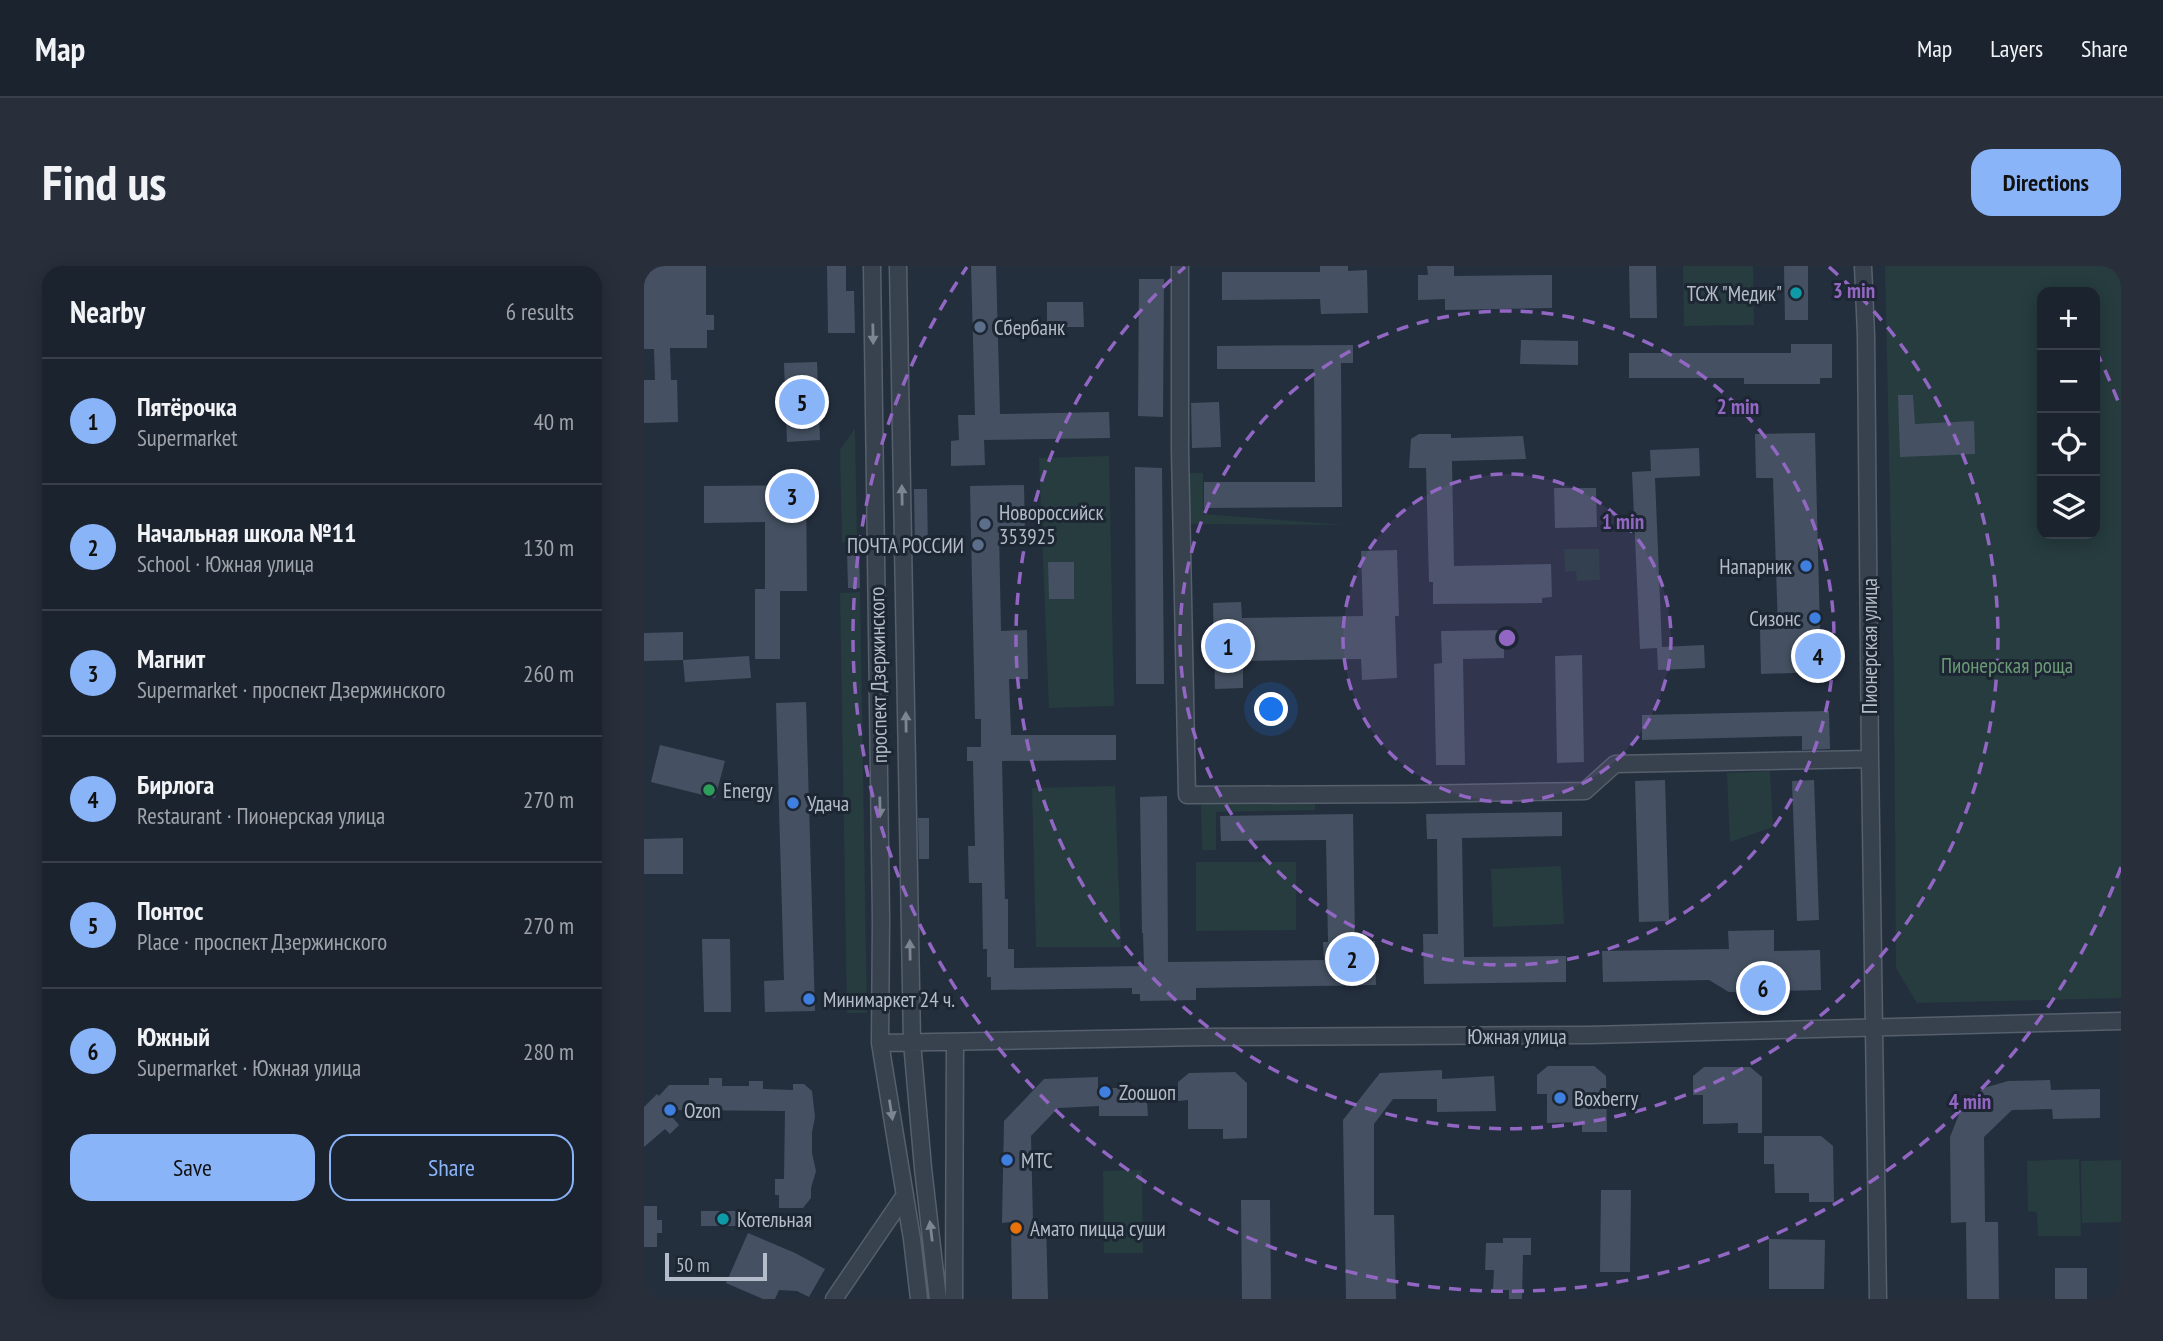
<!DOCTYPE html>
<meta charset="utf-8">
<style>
:root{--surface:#1b232e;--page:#282f3a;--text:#f1f3f6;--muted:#a0a4aa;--line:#39404a;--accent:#8ab4f8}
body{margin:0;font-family:"PT Sans Narrow",sans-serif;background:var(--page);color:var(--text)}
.controls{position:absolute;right:21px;top:21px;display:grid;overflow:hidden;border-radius:14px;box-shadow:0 4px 18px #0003}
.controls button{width:63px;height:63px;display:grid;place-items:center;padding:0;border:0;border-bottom:2px solid var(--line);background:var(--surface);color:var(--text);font:35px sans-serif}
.scale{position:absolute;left:21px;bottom:18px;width:102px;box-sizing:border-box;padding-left:7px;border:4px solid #b4bcc9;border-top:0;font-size:19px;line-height:24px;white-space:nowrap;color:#b4bcc9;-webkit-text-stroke:5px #1d2633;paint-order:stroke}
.you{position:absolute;left:628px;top:444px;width:24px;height:24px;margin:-18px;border:5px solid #fff;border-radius:50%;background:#1a73e8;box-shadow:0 0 0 10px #1a73e833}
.badge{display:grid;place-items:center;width:46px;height:46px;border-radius:50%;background:var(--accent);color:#111;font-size:23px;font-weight:700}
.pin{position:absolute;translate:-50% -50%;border:4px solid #fff;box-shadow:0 2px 7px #0006}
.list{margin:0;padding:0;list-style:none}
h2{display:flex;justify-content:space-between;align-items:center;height:91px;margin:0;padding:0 28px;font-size:30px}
h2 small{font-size:23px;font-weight:400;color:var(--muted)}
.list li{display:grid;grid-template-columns:46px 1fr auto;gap:21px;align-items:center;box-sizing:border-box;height:126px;padding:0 28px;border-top:2px solid var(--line)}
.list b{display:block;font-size:26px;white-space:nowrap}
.list p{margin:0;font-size:23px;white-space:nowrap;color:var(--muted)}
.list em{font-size:23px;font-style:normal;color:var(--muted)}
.actions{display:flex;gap:14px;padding:21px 28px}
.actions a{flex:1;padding:16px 0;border:2px solid var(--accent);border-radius:21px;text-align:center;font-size:24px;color:var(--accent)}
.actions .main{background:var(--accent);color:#111}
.icon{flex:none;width:38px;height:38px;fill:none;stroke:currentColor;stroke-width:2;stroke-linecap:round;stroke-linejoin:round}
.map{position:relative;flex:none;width:1477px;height:1033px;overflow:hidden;border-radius:21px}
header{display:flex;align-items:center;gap:42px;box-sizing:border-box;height:98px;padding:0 35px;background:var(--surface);border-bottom:2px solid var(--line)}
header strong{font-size:33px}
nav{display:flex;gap:38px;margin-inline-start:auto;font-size:24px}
.intro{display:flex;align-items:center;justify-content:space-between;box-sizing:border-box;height:168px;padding:0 42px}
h1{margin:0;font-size:49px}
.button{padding:18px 32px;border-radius:21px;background:var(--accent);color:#111;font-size:24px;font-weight:700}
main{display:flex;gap:42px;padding:0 42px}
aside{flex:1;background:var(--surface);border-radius:21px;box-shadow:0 4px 18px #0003}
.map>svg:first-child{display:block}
</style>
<header>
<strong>Map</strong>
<nav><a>Map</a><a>Layers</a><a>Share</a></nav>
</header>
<div class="intro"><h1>Find us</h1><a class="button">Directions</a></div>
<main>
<aside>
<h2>Nearby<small>6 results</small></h2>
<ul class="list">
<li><span class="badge">1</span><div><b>Пятёрочка</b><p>Supermarket</p></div><em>40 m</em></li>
<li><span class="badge">2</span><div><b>Начальная школа №11</b><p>School · Южная улица</p></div><em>130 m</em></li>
<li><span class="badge">3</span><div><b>Магнит</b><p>Supermarket · проспект Дзержинского</p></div><em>260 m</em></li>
<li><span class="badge">4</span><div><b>Бирлога</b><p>Restaurant · Пионерская улица</p></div><em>270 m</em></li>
<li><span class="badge">5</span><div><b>Понтос</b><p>Place · проспект Дзержинского</p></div><em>270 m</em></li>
<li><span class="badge">6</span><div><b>Южный</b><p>Supermarket · Южная улица</p></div><em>280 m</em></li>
</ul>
<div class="actions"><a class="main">Save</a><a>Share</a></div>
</aside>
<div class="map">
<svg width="1477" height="1033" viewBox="0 0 1477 1033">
<rect width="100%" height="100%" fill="#242f3e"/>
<!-- green -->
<path fill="#263c3f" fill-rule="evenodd" d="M1039,0H1109L1110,59L1040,60Z
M1241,0H1477V732L1273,737L1252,702L1250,415ZM1398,26H1451V268H1398Z
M211,162L213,276H198L196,184Z
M465,190L470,440L405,442L395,192Z
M542,207H559V248L701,259L544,258Z
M920,283H955L956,314L933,315L932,305L921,306Z
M216,326L223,747H203L196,327Z
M1126,505L1129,561L1086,576L1083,507Z
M471,520L477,681H392L388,522Z
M671,535V544L572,546V584H558L557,538Z
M552,596H652V664L552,665Z
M917,600L920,658L849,661L847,603Z
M1435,893L1437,970H1394L1393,946L1384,945L1383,895Z
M1477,894V956L1438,957L1437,895Z
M498,904L499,987H460L459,905Z"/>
<!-- building -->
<path fill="#455162" d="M0,0H62V49H70V64H63V82H26L27,114H33L34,156L0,157V114H11L10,83H0Z
M183,0H202V25H210L211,67H184Z
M327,0H352L356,148L465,146L466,172L340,174L341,199L307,200V175L315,174L314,149H331Z
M676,0H704V5L723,4L724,47L677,48L676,33L578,34V6H676Z
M783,0H810V10L908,9V42L801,44V33L774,34V9H784Z
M985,0H1012L1013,52H986Z
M1140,0H1164V54H1141Z
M495,13H520L519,151L494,150Z
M403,36H439L440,61H403Z
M877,74L934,75V99L876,98Z
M1147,78H1188V112H1176V118H1100V112H985V87H1147Z
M709,79V97H697L698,241L560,242V216H671L670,103H573V80Z
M173,96L176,174L143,176L140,97Z
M1254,129H1269L1271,158L1330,155L1331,188L1256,191Z
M575,136L577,181L548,182L547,137Z
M1171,167L1177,406L1117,408L1116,364L1134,363L1129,212H1112L1111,168Z
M775,168H807V172L879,170L882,193L808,195L810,300L907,298L908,331L898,332V337L789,338V316H785L782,202H765L767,173Z
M1055,182L1056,210L1011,212L1018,381L1060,379L1061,402L1014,404L1013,382L996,383L988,206L1007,205L1006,184Z
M491,201L518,202L520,418H492Z
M162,219L163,325H136V393H111V323H121V256L60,257V220Z
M380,219L381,267H355L357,365L383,364L384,413H365L367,469H472V494L358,495L361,633H364V683H370V702L500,700L499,667H498L496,531L523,530L524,696L680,694L679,676H684L682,574L577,575L576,550L709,548L711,675H731L732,719L552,722V734L496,735V728H488V722L347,724V711H343V683H339L338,617H325L324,580H331L329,495H323V481H337V453H331L326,220Z
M910,222H952L953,261L911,262Z
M270,223H283L284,284L271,285Z
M203,283H215L216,322H204Z
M753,284L755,350H751L753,412L718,414L717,393L599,395V422L571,423L569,337L597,336L598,352L719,350L717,285Z
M404,296H430V333H405Z
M860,364V392L819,393L821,499H792L790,398L798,397L797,365Z
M39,366V394L0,395V367Z
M938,389L940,496L913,497L911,390Z
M105,390L107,412L41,416L39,394Z
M162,436L171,745L121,746L120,715L140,714L132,437Z
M1185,445L1186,483L1158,484V470L998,474V449Z
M16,479L81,495L71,532L7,516Z
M1021,514L1025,655L995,656L991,515Z
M1170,514L1175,654L1153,655L1148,515Z
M918,546V570L818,572L820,691L922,690V716L780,718L779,668H794L793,573H783L782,548Z
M274,552H285V593H275Z
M39,572V608H0V573Z
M1130,664V685L1176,684L1177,724L1085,726L1065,714L959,716L958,685L1085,683L1084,665Z
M58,673H86L87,746H60Z
M904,800H950L962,810L963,866H938V856L903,857V828H893V809Z
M1060,801H1106L1118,811V867H1094V857L1059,858V829H1049V810Z
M798,804V813L850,810L852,845L793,846V833H749L730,858V949H750L752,1033H702L699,854L736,807Z
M591,806L603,817V872L579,873V863H544V834L534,835V816L545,807Z
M454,811V822H502L504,850H455V840L414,842L387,870L389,957H402L404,1033H368L367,956L358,957L360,855L400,813Z
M65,812H78V820H105V815H119V823L149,824V818H160L168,825L171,851L168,866V887L172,905L167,922V932L159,942H135V929H131V913H140L141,845L22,844L35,859L26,868L21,863L0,881V841L13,828L15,830L25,819H65Z
M1406,814L1407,824L1456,823V852L1409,853L1408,843L1368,844L1340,871L1341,956H1354L1355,1033H1323L1322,956L1307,957L1306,871L1317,843L1340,822L1364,815Z
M1120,870H1177L1189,880L1190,936H1165V927H1131L1130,898H1120Z
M957,924H987L986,1006H956Z
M597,934H626L627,1033H598Z
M0,940H13V954H18V967H13V981H0Z
M57,945H101V960H57Z
M104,967L151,987L181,1003L165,1031L153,1025L135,1024L131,1033H119L82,1017Z
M859,972H887V989H879L878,1033H865V1024H849L850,1004H841L842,977H859Z
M1125,973L1181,974L1180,1023H1125Z
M1411,1002H1443V1033H1411Z"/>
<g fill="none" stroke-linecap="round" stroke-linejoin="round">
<!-- minor casing -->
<g stroke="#565f6c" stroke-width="19">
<path id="minor" d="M228,0L237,654L236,777L268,973L275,1033
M254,0L268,776L279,902L294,1033
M536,0V184L543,529L768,528L941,525L971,498L1226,493
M1219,0L1222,69L1226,493L1234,1033
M236,777L561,771L946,769L1477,755
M190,1033L261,929
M310,1033L311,776"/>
</g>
<!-- minor -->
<use href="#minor" stroke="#38414e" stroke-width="16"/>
</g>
<!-- one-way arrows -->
<defs><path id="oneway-solid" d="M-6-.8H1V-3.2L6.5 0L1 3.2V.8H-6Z" transform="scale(1.75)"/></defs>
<g fill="#7c8592">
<use href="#oneway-solid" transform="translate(229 68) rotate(89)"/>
<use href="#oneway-solid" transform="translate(258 229) rotate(-91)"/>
<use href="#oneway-solid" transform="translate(262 456) rotate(-91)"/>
<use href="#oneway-solid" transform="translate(236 541) rotate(89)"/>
<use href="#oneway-solid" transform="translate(266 684) rotate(-91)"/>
<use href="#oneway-solid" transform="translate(247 844) rotate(81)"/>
<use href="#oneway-solid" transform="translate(287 965) rotate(-97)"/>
</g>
<!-- distance rings -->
<circle cx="863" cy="372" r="164" fill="#9266c3" fill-opacity=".12"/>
<g fill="none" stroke="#9266c3" stroke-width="3.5" stroke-dasharray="12 9">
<circle cx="863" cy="372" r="164"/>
<circle cx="863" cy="372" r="327"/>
<path d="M1185 1A491 491 0 1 1 541 1"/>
<path d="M1477 601A655 655 0 1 1 323 1M1452 85A655 655 0 0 1 1477 143"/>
</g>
<!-- markers -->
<g fill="#0f9aa8" stroke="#1d2633" stroke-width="2.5">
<circle cx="1152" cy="27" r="7"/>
<circle cx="79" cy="953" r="7"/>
</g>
<g fill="#5c6f8a" stroke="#1d2633" stroke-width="2.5">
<circle cx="336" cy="61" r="7"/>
<circle cx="341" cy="258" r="7"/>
<circle cx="334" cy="279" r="7"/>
</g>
<g fill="#3f7fe0" stroke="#1d2633" stroke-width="2.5">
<circle cx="1162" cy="300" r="7"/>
<circle cx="1171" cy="352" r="7"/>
<circle cx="149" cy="537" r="7"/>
<circle cx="165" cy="733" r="7"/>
<circle cx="461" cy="826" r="7"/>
<circle cx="916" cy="832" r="7"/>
<circle cx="26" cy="844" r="7"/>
<circle cx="363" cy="894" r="7"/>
</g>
<circle fill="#2e9e5b" stroke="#1d2633" stroke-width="2.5" cx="65" cy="524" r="7"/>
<circle fill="#e8710a" stroke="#1d2633" stroke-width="2.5" cx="372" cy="962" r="7"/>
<g text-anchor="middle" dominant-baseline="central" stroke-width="6" stroke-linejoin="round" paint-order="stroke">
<!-- poi labels -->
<g font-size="21" fill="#b4bcc9" stroke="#1d2633" text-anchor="start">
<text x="1138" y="27" text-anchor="end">ТСЖ "Медик"</text>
<text x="350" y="61">Сбербанк</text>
<text x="355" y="246">Новороссийск<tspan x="355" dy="24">353925</tspan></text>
<text x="320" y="279" text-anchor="end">ПОЧТА РОССИИ</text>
<text x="1148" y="300" text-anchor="end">Напарник</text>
<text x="1157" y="352" text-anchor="end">Сизонс</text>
<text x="79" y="524">Energy</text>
<text x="163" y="537">Удача</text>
<text x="179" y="733">Минимаркет 24 ч.</text>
<text x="475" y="826">Zooшоп</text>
<text x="930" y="832">Boxberry</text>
<text x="40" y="844">Ozon</text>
<text x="377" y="894">МТС</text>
<text x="93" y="953">Котельная</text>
<text x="386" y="962">Амато пицца суши</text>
</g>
<!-- street labels -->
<g font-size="21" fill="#b4bcc9" stroke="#1d2633">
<text transform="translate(1225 380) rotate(-90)">Пионерская улица</text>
<text transform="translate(234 409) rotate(-91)">проспект Дзержинского</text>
<text x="873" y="770">Южная улица</text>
</g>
<!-- park labels -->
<g font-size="21" fill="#6b9a76" stroke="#1d2633">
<text x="1363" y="399">Пионерская роща</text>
</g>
</g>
<circle cx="863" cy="372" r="10" fill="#9266c3" stroke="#1d2633" stroke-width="3.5"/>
<g font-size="21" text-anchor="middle" font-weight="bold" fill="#9266c3" stroke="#1d2633" stroke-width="6" stroke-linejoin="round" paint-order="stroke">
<text x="1210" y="32">3 min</text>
<text x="1094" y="148">2 min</text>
<text x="979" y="263">1 min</text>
<text x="1326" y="843">4 min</text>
</g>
</svg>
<div class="controls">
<button>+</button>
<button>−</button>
<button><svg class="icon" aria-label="locate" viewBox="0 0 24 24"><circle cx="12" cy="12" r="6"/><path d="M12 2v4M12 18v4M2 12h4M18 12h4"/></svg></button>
<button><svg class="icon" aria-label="layers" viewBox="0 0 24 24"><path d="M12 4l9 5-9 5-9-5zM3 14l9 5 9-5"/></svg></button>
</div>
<div class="scale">50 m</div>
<div class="you"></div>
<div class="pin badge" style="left:584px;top:380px">1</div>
<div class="pin badge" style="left:708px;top:693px">2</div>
<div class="pin badge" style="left:148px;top:230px">3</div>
<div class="pin badge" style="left:1174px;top:390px">4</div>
<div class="pin badge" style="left:158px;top:136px">5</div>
<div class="pin badge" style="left:1119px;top:722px">6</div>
</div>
</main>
